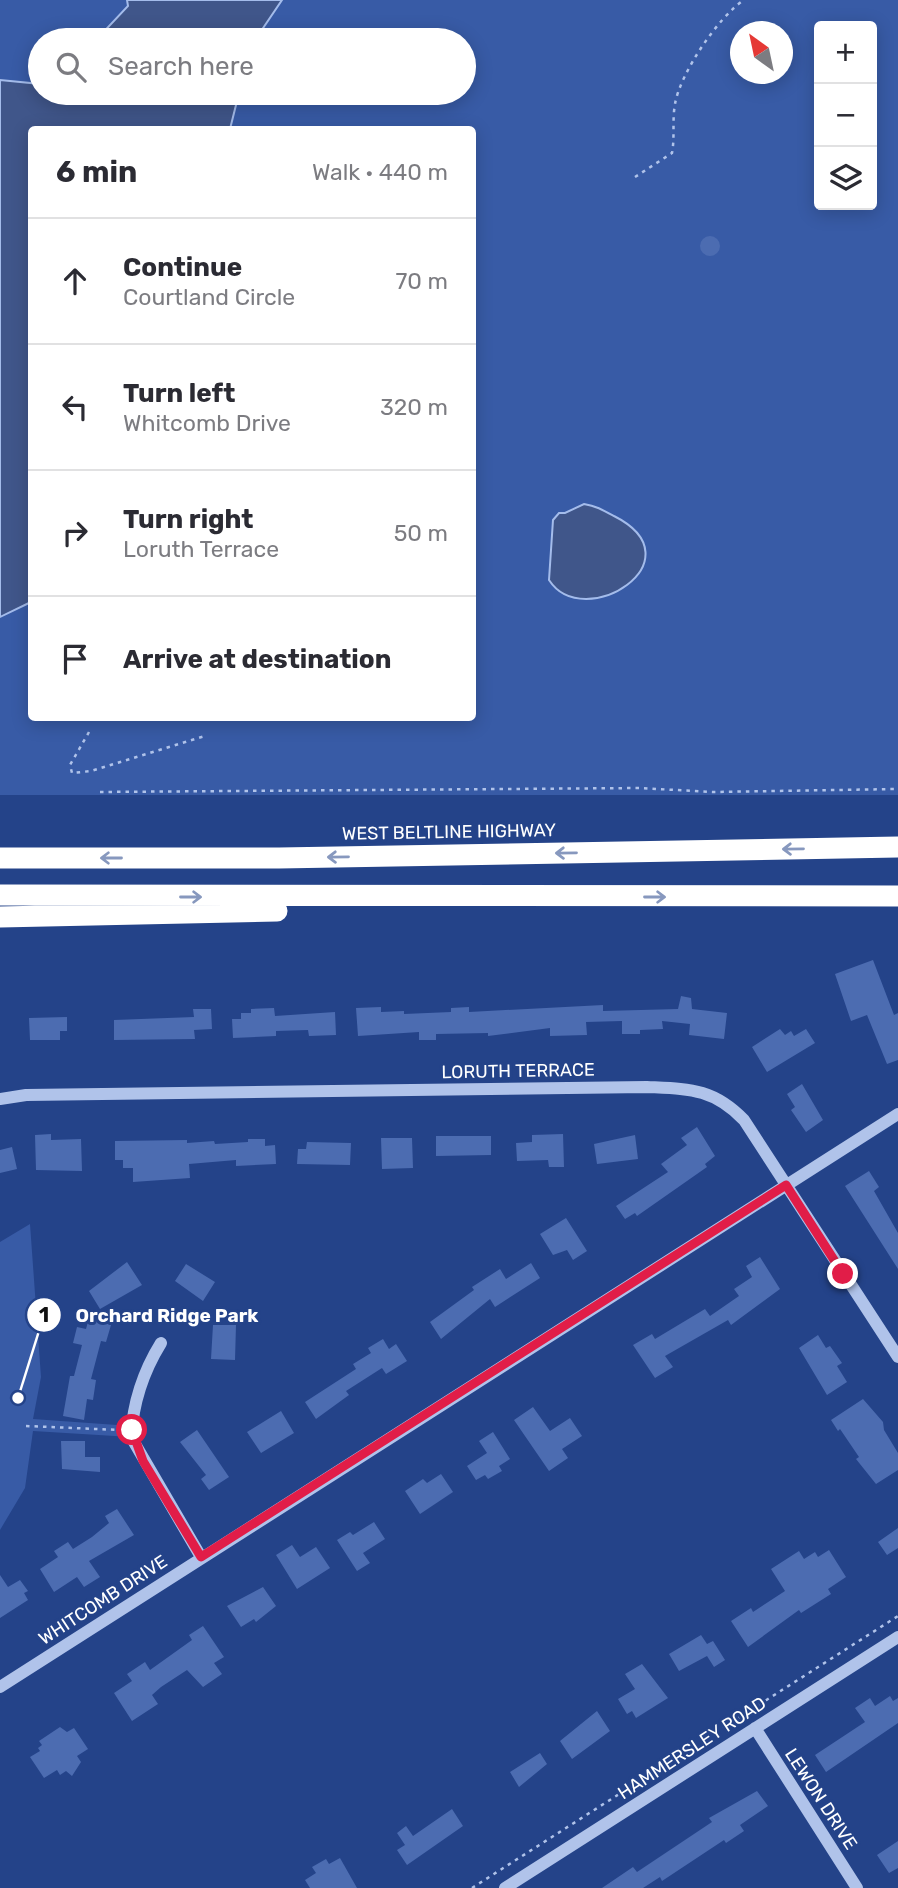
<!DOCTYPE html>
<meta charset="utf-8">
<style>
:root{--surface:#fff;--page:#f2f2f3;--text:#2b2b33;--muted:#7c7c81;--line:#e1e1e2}
body{margin:0;font-family:Rubik,sans-serif;background:var(--page);color:var(--text)}
.controls{position:absolute;right:21px;top:21px;display:grid;overflow:hidden;border-radius:7px;box-shadow:0 4px 18px #0003}
.controls button{width:63px;height:63px;display:grid;place-items:center;padding:0;border:0;border-bottom:2px solid var(--line);background:var(--surface);color:var(--text);font:35px sans-serif}
.compass{position:absolute;left:730px;top:21px;width:63px;height:63px;border-radius:50%;background:var(--surface);box-shadow:0 4px 18px #0003;rotate:327deg}
.stop{position:absolute;width:21px;height:21px;margin:-16px;border:5px solid #e11d48;border-radius:50%;background:#fff}
.stop.end{background:#e11d48;border-color:#fff;box-shadow:0 2px 7px #0008}
.list{margin:0;padding:0;list-style:none}
h2{display:flex;justify-content:space-between;align-items:center;height:91px;margin:0;padding:0 28px;font-size:30px}
h2 small{font-size:23px;font-weight:400;color:var(--muted)}
.list li{display:grid;grid-template-columns:46px 1fr auto;gap:21px;align-items:center;box-sizing:border-box;height:126px;padding:0 28px;border-top:2px solid var(--line)}
.list b{display:block;font-size:26px;white-space:nowrap}
.list p{margin:0;font-size:23px;white-space:nowrap;color:var(--muted)}
.list em{font-size:23px;font-style:normal;color:var(--muted)}
.icon{flex:none;width:38px;height:38px;fill:none;stroke:currentColor;stroke-width:2;stroke-linecap:round;stroke-linejoin:round}
.map{position:relative;flex:none;width:898px;height:1888px;overflow:hidden}
.search{position:absolute;background:var(--surface);box-shadow:0 4px 18px #0003;left:28px;top:28px;width:448px;height:77px;display:flex;align-items:center;gap:18px;box-sizing:border-box;padding:0 24px;border-radius:38px;color:var(--muted);font-size:26px}
.panel{position:absolute;background:var(--surface);box-shadow:0 4px 18px #0003;left:28px;top:126px;width:448px;height:595px;border-radius:7px}
.map>svg:first-child{display:block}
</style>
<div class="map">
<svg width="898" height="1888" viewBox="0 0 898 1888">
<rect width="100%" height="100%" fill="#244389"/>
<!-- green -->
<path fill="#385ba6" fill-rule="evenodd" d="M0,0H898V795H0ZM819,26H872V205H819ZM740,32H782V74H740ZM40,40H464V93H40ZM32,130H472V718H32Z
M30,1224L41,1377L33,1419L131,1426V1437L33,1431L25,1488L0,1530V1242Z"/>
<!-- water -->
<path fill="#40568a" stroke="#a4bceb" stroke-width="2" d="M127,0H282L255,40H96L128,6Z
M0,80L40,84V93H239L230,129L32,130L31,602L0,617Z
M584,504C596,506 603,510 614,516C701,560 584,634 549,580L553,520L559,513H565Z"/>
<!-- building -->
<path fill="#4c6cb1" d="M700 246a10 10 0 1 1 20 0a10 10 0 1 1-20 0Z
M873,960L894,1015L898,1013V1060L887,1064L867,1015L851,1021L835,974Z
M681,996L691,998L692,1009L727,1013L724,1039L689,1035L690,1024L662,1021L663,1029L640,1030V1034H622V1021L586,1022L587,1035L550,1036V1028L488,1036V1033L436,1034V1040H419V1032L358,1036L356,1008L381,1007V1012L404,1011V1014L451,1012V1008L469,1007V1012L603,1005V1011L678,1009Z
M274,1008L275,1016L335,1012L336,1035L309,1036L308,1030L276,1031V1036L233,1038L232,1019H241V1013H251V1009Z
M193,1009H211L212,1029L194,1030L195,1039L114,1040V1020L194,1017Z
M67,1017V1031H60V1040H30L29,1018Z
M780,1029L785,1035L791,1031L794,1036L806,1029L815,1043L767,1072L752,1047Z
M802,1084L823,1120L806,1132L791,1110L795,1107L787,1094Z
M697,1127L715,1156L705,1164L707,1167L637,1216L635,1213L625,1219L616,1206L668,1172L661,1164L687,1145L681,1138Z
M51,1134V1140L81,1139L82,1171L36,1170L35,1135Z
M563,1134L564,1167H549L548,1160L517,1161L516,1143L532,1142V1135Z
M635,1135L638,1159L597,1164L594,1144Z
M436,1136H491V1155L436,1156Z
M381,1138H412L413,1168L382,1169Z
M248,1139H265V1146L275,1145L276,1164L236,1166V1160L189,1164L190,1178L133,1182V1168H123V1160H115V1141L187,1140V1143L214,1141L215,1144L248,1142Z
M307,1142L351,1143L350,1165L297,1164L298,1149H306Z
M12,1147L17,1169L0,1173V1150Z
M869,1171L879,1187L874,1191L898,1233V1269L845,1186Z
M566,1218L587,1251L573,1260L567,1250L553,1255L540,1234Z
M760,1257L780,1289L731,1325L728,1320L665,1356L673,1367L655,1378L633,1345L652,1334L655,1339L705,1309L710,1316L739,1296L734,1289L752,1277L746,1266Z
M127,1262L142,1285L100,1309L89,1291Z
M531,1263L540,1278L495,1307L490,1299L441,1339L430,1322L474,1290L472,1287L500,1269L506,1279Z
M186,1264L215,1282L203,1301L175,1281Z
M89,1318L111,1325L106,1342L101,1341L91,1379L96,1380L93,1400L87,1399L84,1420L63,1416L70,1376H74L82,1345L73,1343L77,1327L86,1329Z
M213,1325H236L235,1360L211,1359Z
M818,1335L826,1348L830,1346L842,1363L837,1366L847,1382L827,1395L799,1348Z
M383,1339L389,1349L396,1344L407,1361L386,1374L382,1368L346,1391L349,1395L316,1419L305,1402L356,1369L353,1364L371,1353L368,1348Z
M863,1399L883,1422L884,1430L898,1453V1470L876,1484L856,1459L859,1457L840,1429L838,1431L831,1420Z
M533,1407L550,1431L570,1418L582,1436L562,1449L568,1458L549,1471L514,1420Z
M281,1411L294,1433L261,1453L247,1432Z
M197,1430L229,1477L209,1490L201,1479L206,1475L180,1442Z
M493,1432L510,1459L499,1466L502,1471L488,1479L485,1475L476,1480L467,1466L487,1453L479,1441Z
M61,1441H85V1457H100V1472L62,1469Z
M441,1474L453,1492L420,1514L405,1491L423,1479L427,1483Z
M117,1509L134,1535L89,1561L100,1577L84,1587L77,1577L54,1592L40,1569L58,1557L54,1551L68,1542L73,1549L92,1537L109,1523L105,1516Z
M374,1522L385,1539L363,1553L370,1563L357,1571L337,1540L350,1532L353,1535Z
M898,1528V1548L887,1555L878,1542Z
M292,1545L300,1557L316,1547L330,1568L297,1589L276,1555Z
M829,1550L846,1577L828,1589L831,1594L801,1613L799,1610L748,1647L731,1621L751,1608L753,1612L785,1591L771,1569L799,1551L804,1559L815,1552L818,1557Z
M0,1575L8,1587L20,1580L28,1591L24,1593L28,1600L0,1618Z
M263,1587L276,1606L256,1622L254,1619L241,1627L227,1606Z
M203,1626L224,1657L214,1663L222,1674L203,1687L187,1670L161,1687L152,1695L158,1704L132,1721L114,1693L132,1681L127,1674L145,1662L150,1670L192,1640L189,1635Z
M701,1635L707,1644L713,1641L725,1660L714,1667L707,1656L679,1671L669,1654Z
M642,1664L668,1698L636,1718L632,1711L627,1714L618,1699L635,1689L625,1674Z
M890,1696L893,1701L898,1698V1723L826,1772L815,1755L865,1722L855,1708L870,1698L875,1706Z
M597,1711L610,1731L572,1759L560,1741Z
M60,1727L67,1732L74,1728L88,1749L77,1756L81,1762L72,1776L66,1771L60,1775L57,1770L44,1778L30,1757L40,1751L38,1748L42,1745L39,1741Z
M540,1753L547,1764L519,1787L510,1772Z
M757,1791L768,1806L740,1825L744,1831L726,1843L724,1840L662,1881L660,1877L643,1888H602L633,1867L637,1872L712,1822L709,1818Z
M452,1809L463,1826L407,1865L397,1850L405,1845L397,1833L406,1826L413,1836Z
M898,1841V1868L889,1873L877,1855Z
M340,1858L357,1888H310L305,1880L316,1873L312,1867L326,1859L329,1864Z"/>
<g fill="none" stroke-linecap="round" stroke-linejoin="round">
<!-- path -->
<path stroke="#b0c3ea" stroke-width="2.5" stroke-dasharray="3.5 5" stroke-linecap="butt" d="M635,177L672,153C675,137 672,121 675,104C680,74 718,17 744,0
M89,732L70,765L72,773L91,771L205,736
M100,792L639,788L713,792L898,789
M26,1426L120,1430
M472,1888L898,1616"/>
<!-- minor -->
<path stroke="#b0c3ea" stroke-width="12" d="M0,1099L26,1095L647,1087C689,1089 713,1088 744,1120L898,1357
M161,1343C143,1372 133,1402 131,1437L201,1557
M0,1687L898,1114
M755,1728L857,1888
M505,1888L898,1637"/>
<!-- highway -->
<path stroke="#fff" stroke-width="21" d="M0,858H279L898,847
M0,895L898,896
M0,917L277,911"/>
</g>
<!-- one-way arrows -->
<defs><path id="oneway-shaft" d="M-6 0H5M1.5-3L5.5 0L1.5 3" fill="none" stroke-width="1.6" stroke-linecap="round" stroke-linejoin="round" transform="scale(1.75)"/></defs>
<g stroke="#8798be">
<use href="#oneway-shaft" transform="translate(793 849) rotate(179)"/>
<use href="#oneway-shaft" transform="translate(566 853) rotate(179)"/>
<use href="#oneway-shaft" transform="translate(338 857) rotate(179)"/>
<use href="#oneway-shaft" transform="translate(111 858) rotate(180)"/>
<use href="#oneway-shaft" transform="translate(191 897)"/>
<use href="#oneway-shaft" transform="translate(655 897)"/>
</g>
<g fill="none" stroke-linecap="round" stroke-linejoin="round">
<!-- route -->
<path stroke="#e11d48" stroke-width="9" d="M132,1430L143,1461L201,1557L786,1185L843,1274"/>
</g>
<g text-anchor="middle" dominant-baseline="central" stroke-width="6" stroke-linejoin="round" paint-order="stroke">
<!-- street labels -->
<g font-size="18" fill="#fff" stroke="#244389">
<text transform="translate(449 832) rotate(-1)">WEST BELTLINE HIGHWAY</text>
<text transform="translate(518 1071) rotate(-1)">LORUTH TERRACE</text>
<text transform="translate(103 1600) rotate(-33)">WHITCOMB DRIVE</text>
<text transform="translate(692 1748) rotate(-33)">HAMMERSLEY ROAD</text>
<text transform="translate(821 1799) rotate(57)">LEWON DRIVE</text>
</g>
</g>
<!-- callouts -->
<path fill="none" stroke="#fff" stroke-width="2.5" d="M18 1398L44 1315"/>
<g fill="#fff" stroke="#244389" stroke-width="2.5">
<circle cx="18" cy="1398" r="7"/>
<circle cx="44" cy="1315" r="18"/>
</g>
<g font-size="21" text-anchor="middle" font-weight="bold" fill="#111">
<text x="44" y="1322">1</text>
</g>
<g font-size="19" text-anchor="middle" font-weight="bold" fill="#fff" stroke="#244389" stroke-width="6" stroke-linejoin="round" paint-order="stroke">
<text x="167" y="1322">Orchard Ridge Park</text>
</g>
</svg>
<div class="controls">
<button>+</button>
<button>−</button>
<button><svg class="icon" aria-label="layers" viewBox="0 0 24 24"><path d="M12 4l9 5-9 5-9-5zM3 14l9 5 9-5"/></svg></button>
</div>
<svg class="compass" viewBox="-18 -18 36 36"><path d="M0-13l5 13h-10z" fill="#e53935"/><path d="M0 13l5-13h-10z" fill="#7c7c81"/></svg>
<div class="stop" style="left:132px;top:1430px"></div>
<div class="stop end" style="left:843px;top:1274px"></div>
<div class="search"><svg class="icon" aria-label="search" viewBox="0 0 24 24"><circle cx="10" cy="10" r="6"/><path d="M15 15l6 6"/></svg>Search here</div>
<section class="panel">
<h2>6 min<small>Walk · 440 m</small></h2>
<ul class="list">
<li><svg class="icon" aria-label="ahead" viewBox="0 0 24 24"><path d="M12 20V5M6 11l6-6 6 6"/></svg><div><b>Continue</b><p>Courtland Circle</p></div><em>70 m</em></li>
<li><svg class="icon" aria-label="left" viewBox="0 0 24 24"><path d="M17 20v-9H6M10 6l-5 5 5 5"/></svg><div><b>Turn left</b><p>Whitcomb Drive</p></div><em>320 m</em></li>
<li><svg class="icon" aria-label="right" viewBox="0 0 24 24"><path d="M7 20v-9h11M14 6l5 5-5 5"/></svg><div><b>Turn right</b><p>Loruth Terrace</p></div><em>50 m</em></li>
<li><svg class="icon" aria-label="arrive" viewBox="0 0 24 24"><path d="M6 21V4h12l-3 4 3 4H6"/></svg><div><b>Arrive at destination</b></div></li>
</ul>
</section>
</div>
